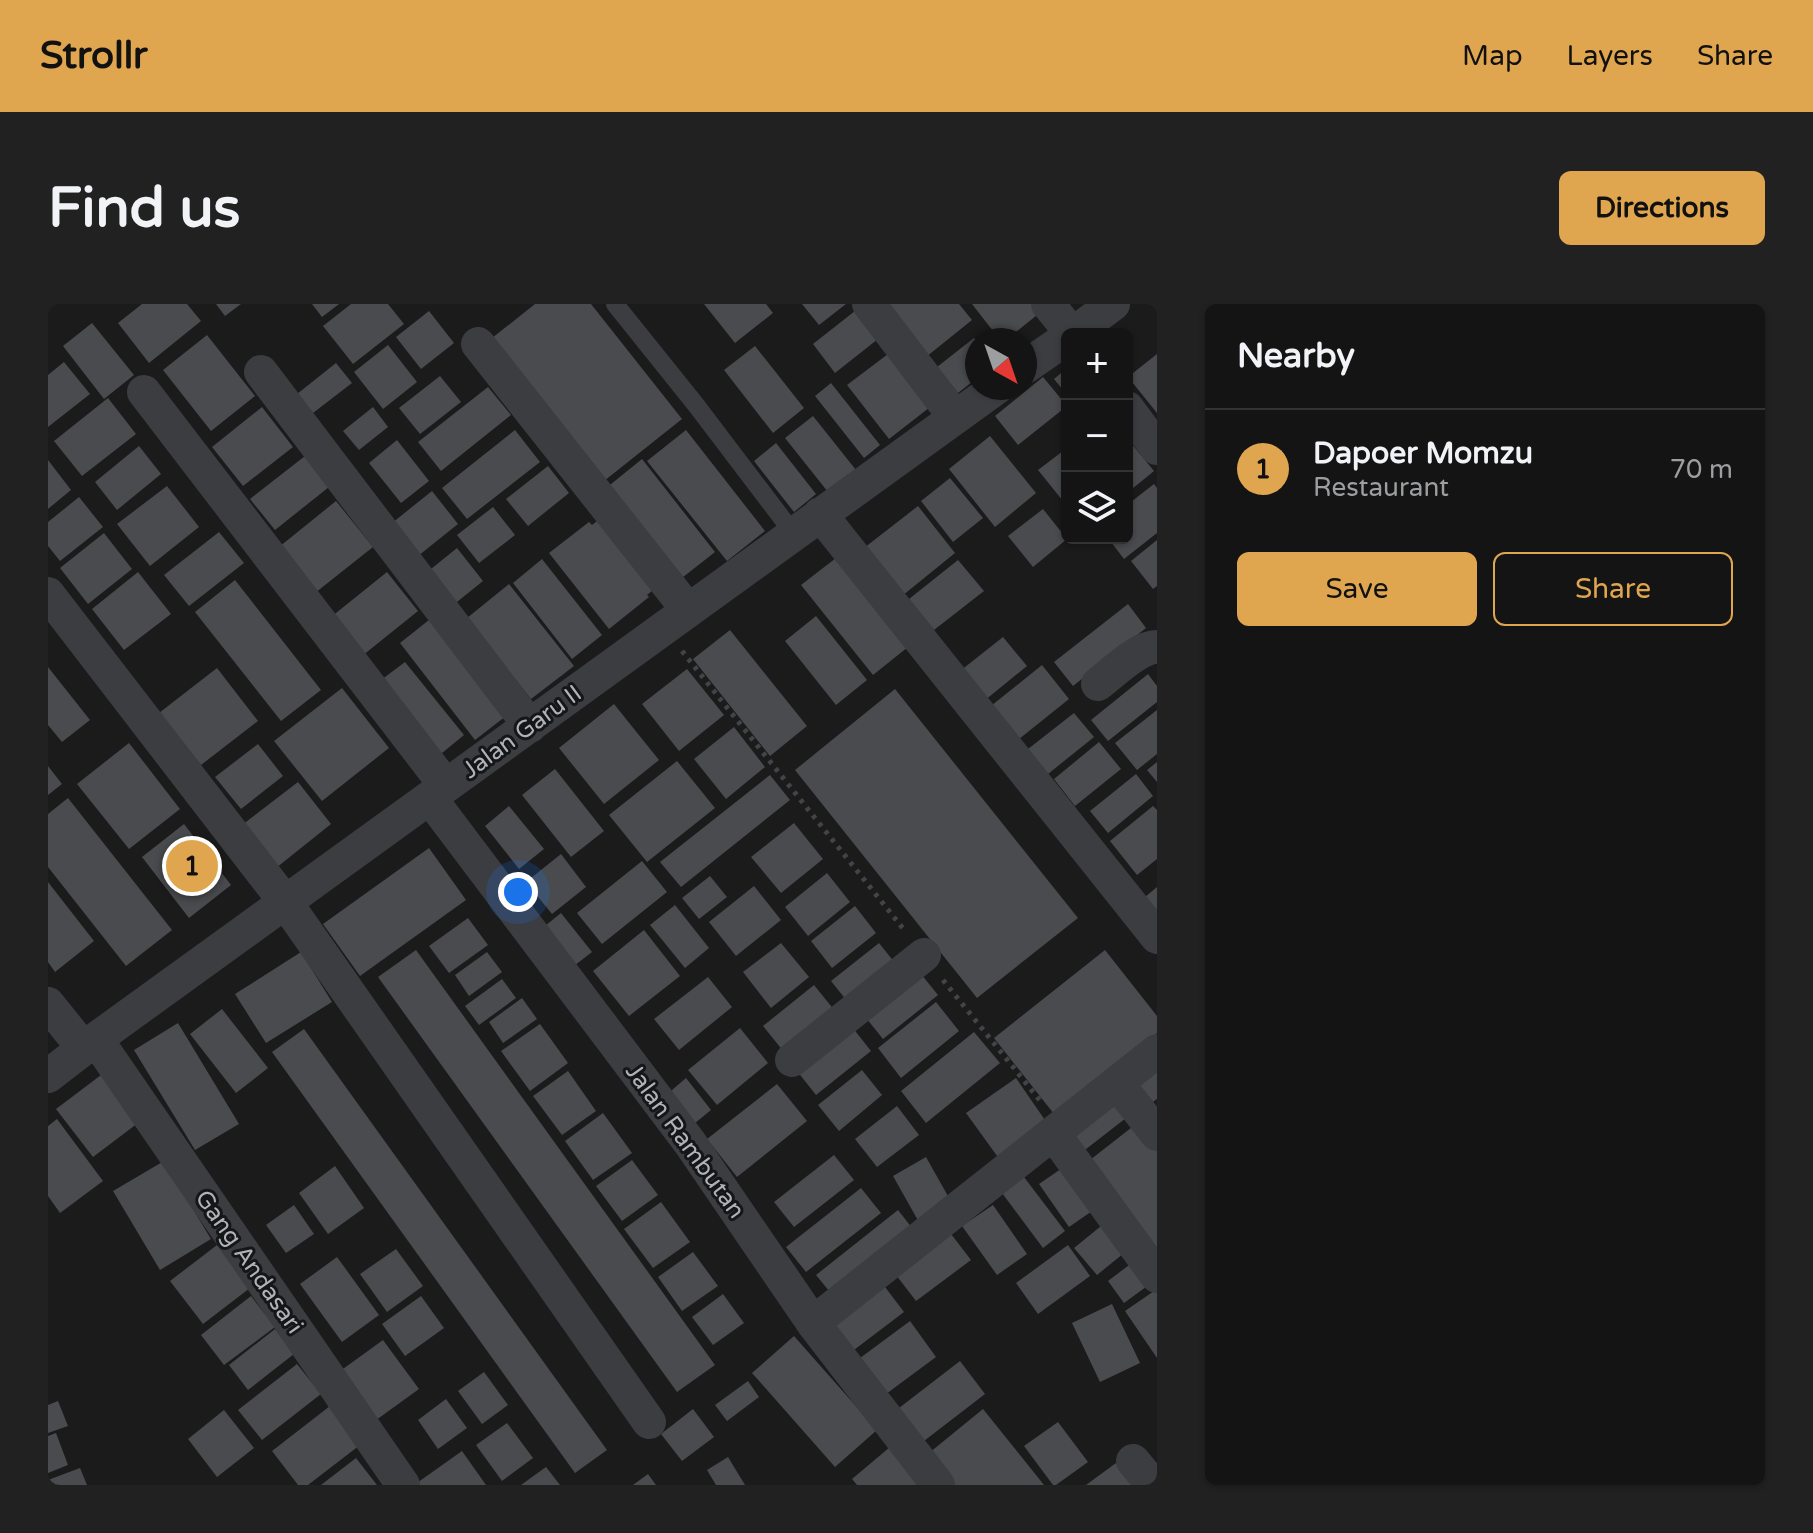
<!DOCTYPE html>
<meta charset="utf-8">
<style>
:root{--surface:#141415;--page:#212122;--text:#f1f3f6;--muted:#9d9ea0;--line:#333334;--accent:#e0a54f}
body{margin:0;font-family:"Varela Round",sans-serif;background:var(--page);color:var(--text)}
.controls{position:absolute;right:24px;top:24px;display:grid;overflow:hidden;border-radius:12px;box-shadow:0 2px 6px #0004}
.controls button{width:72px;height:72px;display:grid;place-items:center;padding:0;border:0;border-bottom:2px solid var(--line);background:var(--surface);color:var(--text);font:40px sans-serif}
.compass{position:absolute;left:917px;top:24px;width:72px;height:72px;border-radius:50%;background:var(--surface);box-shadow:0 2px 6px #0004;rotate:140deg}
.you{position:absolute;left:470px;top:588px;width:28px;height:28px;margin:-20px;border:6px solid #fff;border-radius:50%;background:#1a73e8;box-shadow:0 0 0 12px #1a73e833}
.badge{display:grid;place-items:center;width:52px;height:52px;border-radius:50%;background:var(--accent);color:#111;font-size:26px;font-weight:700}
.pin{position:absolute;translate:-50% -50%;border:4px solid #fff;box-shadow:0 2px 8px #0006}
.list{margin:0;padding:0;list-style:none}
h2{display:flex;justify-content:space-between;align-items:center;height:104px;margin:0;padding:0 32px;font-size:34px}
h2 small{font-size:26px;font-weight:400;color:var(--muted)}
.list li{display:grid;grid-template-columns:52px 1fr auto;gap:24px;align-items:center;box-sizing:border-box;height:120px;padding:0 32px;border-top:2px solid var(--line)}
.list b{display:block;font-size:30px;white-space:nowrap}
.list p{margin:0;font-size:26px;white-space:nowrap;color:var(--muted)}
.list em{font-size:26px;font-style:normal;color:var(--muted)}
.actions{display:flex;gap:16px;padding:24px 32px}
.actions a{flex:1;padding:18px 0;border:2px solid var(--accent);border-radius:12px;text-align:center;font-size:28px;color:var(--accent)}
.actions .main{background:var(--accent);color:#111}
.icon{flex:none;width:44px;height:44px;fill:none;stroke:currentColor;stroke-width:2;stroke-linecap:round;stroke-linejoin:round}
.map{position:relative;flex:none;width:1109px;height:1181px;overflow:hidden;border-radius:12px}
header{display:flex;align-items:center;gap:48px;box-sizing:border-box;height:112px;padding:0 40px;background:var(--accent);color:#111}
header strong{font-size:38px}
nav{display:flex;gap:44px;margin-inline-start:auto;font-size:28px}
.intro{display:flex;align-items:center;justify-content:space-between;box-sizing:border-box;height:192px;padding:0 48px}
h1{margin:0;font-size:56px}
.button{padding:20px 36px;border-radius:12px;background:var(--accent);color:#111;font-size:28px;font-weight:700}
main{display:flex;gap:48px;padding:0 48px}
aside{flex:1;background:var(--surface);border-radius:12px;box-shadow:0 2px 6px #0004}
.map>svg:first-child{display:block}
</style>
<header>
<strong>Strollr</strong>
<nav><a>Map</a><a>Layers</a><a>Share</a></nav>
</header>
<div class="intro"><h1>Find us</h1><a class="button">Directions</a></div>
<main>
<div class="map">
<svg width="1109" height="1181" viewBox="0 0 1109 1181">
<rect width="100%" height="100%" fill="#1b1b1c"/>
<!-- building -->
<path fill="#4a4b4e" d="M94,0H139L153,17L101,59L70,19Z
M168,0H193L177,12Z
M264,0H291L274,13Z
M303,0H340L356,20L305,60L275,22Z
M487,0H543L634,115L551,181L439,38Z
M656,0H718L725,9L687,39Z
M754,0H798L771,21Z
M836,0H911L924,16L878,53Z
M924,0H988L994,7L958,36H952Z
M812,3L835,31L787,69L765,40Z
M381,7L406,39L373,65L348,33Z
M44,19L86,71L56,95L15,42Z
M159,31L207,92L163,127L115,66Z
M926,34L929,38V74L910,89L889,63Z
M340,41L369,78L335,105L306,68Z
M707,42L756,104L725,129L676,66Z
M844,47L886,100L841,135L799,81Z
M1109,50V109L1080,73Z
M16,58L42,90L0,123V71Z
M288,59L304,79L265,109L249,90Z
M1019,64V91L1006,75Z
M392,72L413,98L372,130L351,104Z
M995,73L1019,102L970,141L947,112Z
M783,79L832,141L816,154L767,92Z
M440,83L463,111L393,167L370,138Z
M60,94L88,130L34,172L6,137Z
M214,103L245,143L195,182L164,143Z
M325,103L340,123L311,146L295,127Z
M765,112L808,166L780,188L737,134Z
M467,126L492,158L419,215L394,184Z
M638,126L717,227L679,257L599,157Z
M942,132L988,189L947,223L901,165Z
M1079,134L1106,167L1079,189Z
M349,136L381,177L353,199L321,159Z
M728,139L768,190L746,208L706,157Z
M91,142L113,170L69,206L47,178Z
M1019,144V202L990,166Z
M257,152L281,183L227,226L202,195Z
M594,155L667,248L625,281L552,189Z
M0,156L23,186L0,205Z
M500,162L521,189L480,222L458,195Z
M902,174L935,214L905,238L873,197Z
M1106,180L1109,184V229L1076,255L1060,234H1079V201Z
M119,182L151,223L102,262L69,220Z
M384,187L410,220L370,252L344,219Z
M31,193L55,223L12,257L0,242V218Z
M288,197L325,243L267,289L231,243Z
M870,202L907,249L854,292L816,244Z
M445,203L467,231L431,259L409,231Z
M995,205L1019,235L985,263L960,232Z
M561,208L616,277L599,291L601,293L561,325L501,249L541,218L544,221Z
M171,228L196,259L141,302L116,271Z
M56,229L84,265L40,300L12,264Z
M1109,236V282L1105,285L1083,257Z
M409,244L435,277L404,302L378,269Z
M788,254L860,343L825,371L753,281Z
M494,255L554,331L524,355L465,279Z
M910,256L936,287L886,326L861,295Z
M90,268L123,310L76,346L44,305Z
M339,268L370,307L314,352L283,313Z
M187,276L273,386L233,417L147,308Z
M461,280L526,362L483,395L419,314Z
M1080,300L1098,324L1025,382L1006,358Z
M768,312L819,376L788,401L737,337Z
M381,316L458,412L427,436L352,339Z
M682,326L759,422L722,452L645,355Z
M955,333L979,362L936,397L912,367Z
M357,358L416,431L388,454L329,379Z
M994,361L1021,395L965,440L938,406Z
M0,363L42,416L14,438L0,421Z
M169,364L210,417L153,461L111,409Z
M639,365L676,411L631,447L594,400Z
M1100,370L1109,382V398L1060,437L1043,416Z
M294,384L341,444L274,497L226,437Z
M847,385L1030,614L929,694L747,466Z
M566,400L611,456L556,500L511,444Z
M1109,406V450L1089,466L1067,439Z
M1026,409L1046,433L1000,470L980,445Z
M686,423L717,463L678,495L646,455Z
M1051,438L1073,465L1027,502L1006,475Z
M81,439L132,505L81,545L29,480Z
M210,440L235,472L193,505L167,473Z
M629,457L667,504L599,558L561,511Z
M1109,458V478L1099,466Z
M0,462L14,480L0,491Z
M507,465L556,527L523,553L474,491Z
M1088,470L1105,492L1060,529L1042,507Z
M722,471L742,496L633,583L612,558Z
M250,478L283,520L228,564L194,521Z
M20,494L124,626L78,662L0,563V510Z
M461,502L496,545L471,565L437,522Z
M1105,502L1109,506V555L1089,571L1062,537Z
M746,519L775,555L733,589L703,553Z
M136,520L183,581L141,614L94,553Z
M381,544L418,596L312,672L275,620Z
M513,550L538,583L504,610L478,578Z
M594,557L619,588L554,640L529,609Z
M779,569L802,598L760,632L737,603Z
M662,572L679,593L651,615L634,594Z
M0,578L46,637L7,668L0,658Z
M706,582L733,616L688,652L661,618Z
M1109,583V608L1097,593Z
M627,601L661,644L637,664L602,621Z
M807,602L828,629L784,664L763,637Z
M513,609L544,648L522,665L492,626Z
M420,614L440,641L401,669L381,642Z
M596,626L632,672L581,712L545,667Z
M733,639L761,673L723,704L695,668Z
M831,639L847,659L799,697L783,677Z
M368,646L667,1061L629,1088L330,673Z
M1057,646L1109,712V729L1006,810L946,734Z
M253,648L284,698L218,739L187,690Z
M439,648L454,668L421,692L407,671Z
M869,665L890,691L835,735L814,709Z
M660,673L684,703L631,746L606,715Z
M454,675L468,694L431,721L417,702Z
M766,681L787,707L736,748L715,722Z
M474,694L489,715L455,739L441,718Z
M888,698L911,727L853,774L830,744Z
M174,705L220,764L188,789L142,730Z
M130,719L191,820L147,846L86,746Z
M492,720L520,759L482,787L453,747Z
M804,723L823,747L768,791L749,767Z
M692,724L720,759L669,801L640,766Z
M256,725L559,1146L527,1169L224,748Z
M926,728L952,759L878,819L853,787Z
M1109,754V795L1098,803L1078,778Z
M814,766L834,791L791,827L770,801Z
M520,767L548,807L514,831L485,792Z
M57,768L94,816L45,853L8,805Z
M638,774L663,806L641,824L616,793Z
M968,774L1001,822L952,856L918,809Z
M729,780L759,817L689,873L659,835Z
M1063,794L1078,814L1033,849L1017,829Z
M849,802L871,831L829,863L807,835Z
M555,809L584,849L545,876L517,837Z
M9,815L55,877L12,909L0,892V822Z
M1088,820L1109,846V960L1033,863Z
M786,851L806,876L746,923L726,898Z
M878,853L905,901L872,920L845,872Z
M584,856L610,891L574,917L548,882Z
M116,857L163,935L112,966L65,887Z
M1020,860L1050,903L1021,923L991,880Z
M287,862L316,904L280,930L251,889Z
M976,873L1017,927L995,944L954,889Z
M813,884L833,909L758,968L738,943Z
M613,898L642,938L605,964L576,925Z
M246,901L266,930L238,949L218,921Z
M945,901L979,950L949,971L914,922Z
M850,906L868,929L786,993L768,971Z
M1058,918L1081,945L1049,971L1026,944Z
M900,926L923,956L868,997L845,967Z
M169,941L202,984L155,1020L122,977Z
M1020,941L1042,972L990,1010L968,979Z
M348,945L375,982L339,1008L312,970Z
M645,948L670,982L634,1007L610,973Z
M289,953L331,1011L294,1038L252,980Z
M1089,955L1106,977L1076,999L1060,977Z
M834,979L856,1008L802,1049L781,1020Z
M1109,985V1054L1077,1007Z
M675,990L696,1019L665,1041L644,1013Z
M203,992L227,1023L176,1061L153,1031Z
M373,992L396,1024L357,1052L334,1020Z
M1064,1000L1092,1059L1052,1078L1024,1019Z
M862,1017L888,1053L834,1093L808,1057Z
M227,1025L246,1050L200,1086L181,1061Z
M746,1032L829,1126L787,1163L704,1069Z
M335,1036L371,1085L324,1119L288,1070Z
M912,1057L937,1090L876,1137L851,1104Z
M249,1060L273,1090L214,1136L190,1106Z
M436,1068L460,1101L434,1120L410,1087Z
M700,1077L711,1093L679,1117L667,1101Z
M398,1095L419,1124L390,1145L370,1116Z
M10,1097L20,1122L0,1129V1101Z
M282,1102L312,1141L260,1181H250L224,1147Z
M645,1105L666,1133L634,1157L613,1130Z
M935,1105L996,1181H906L881,1149Z
M176,1106L206,1144L169,1173L140,1135Z
M1010,1118L1040,1158L1008,1181H1005L976,1142Z
M459,1119L485,1154L454,1177L428,1141Z
M8,1129L20,1161L0,1169V1132Z
M842,1143L874,1181H809L804,1175Z
M414,1147L438,1181H366Z
M680,1153L697,1181H668L659,1166Z
M308,1154L329,1181H273Z
M1068,1159L1084,1181H1038Z
M498,1163L512,1181H473Z
M32,1164L39,1181H0V1176Z
M600,1170L608,1181H585Z"/>
<g fill="none" stroke-linecap="round" stroke-linejoin="round">
<!-- path -->
<path stroke="#424448" stroke-width="5" stroke-dasharray="4 6" stroke-linecap="butt" d="M634,347L857,627
M895,676L994,799"/>
<!-- lane -->
<path stroke="#3c3d41" stroke-width="18" d="M567,0L648,101L746,230"/>
<!-- street -->
<path stroke="#3c3d41" stroke-width="34" d="M821,0L907,113
M1000,0L1024,30
M1025,30L1065,0
M430,40L640,306
M977,63L1019,34
M213,68L482,422
M96,88L398,482
M1079,104L1109,144
M772,210L1109,633
M0,290L238,599L601,1118
M1050,380C1066,368 1090,343 1109,343
M382,494L642,839L765,1019L890,1181
M0,700L36,745
M48,735L355,1181
M744,756L876,651
M0,772L48,735L948,84
M1069,779L1109,830
M1005,829L1109,972
M765,1019L1109,747
M1085,1157L1105,1181"/>
</g>
<g text-anchor="middle" dominant-baseline="central" stroke-width="6" stroke-linejoin="round" paint-order="stroke">
<!-- street labels -->
<g font-size="24" fill="#aeb3ba" stroke="#151617">
<text transform="translate(474 428) rotate(-36)">Jalan Garu II</text>
<text transform="translate(637 837) rotate(54)">Jalan Rambutan</text>
<text transform="translate(201 958) rotate(55)">Gang Andasari</text>
</g>
</g>
</svg>
<div class="controls">
<button>+</button>
<button>−</button>
<button><svg class="icon" aria-label="layers" viewBox="0 0 24 24"><path d="M12 4l9 5-9 5-9-5zM3 14l9 5 9-5"/></svg></button>
</div>
<svg class="compass" viewBox="-18 -18 36 36"><path d="M0-13l5 13h-10z" fill="#e53935"/><path d="M0 13l5-13h-10z" fill="#9d9ea0"/></svg>
<div class="you"></div>
<div class="pin badge" style="left:144px;top:562px">1</div>
</div>
<aside>
<h2>Nearby<small></small></h2>
<ul class="list">
<li><span class="badge">1</span><div><b>Dapoer Momzu</b><p>Restaurant</p></div><em>70 m</em></li>
</ul>
<div class="actions"><a class="main">Save</a><a>Share</a></div>
</aside>
</main>
